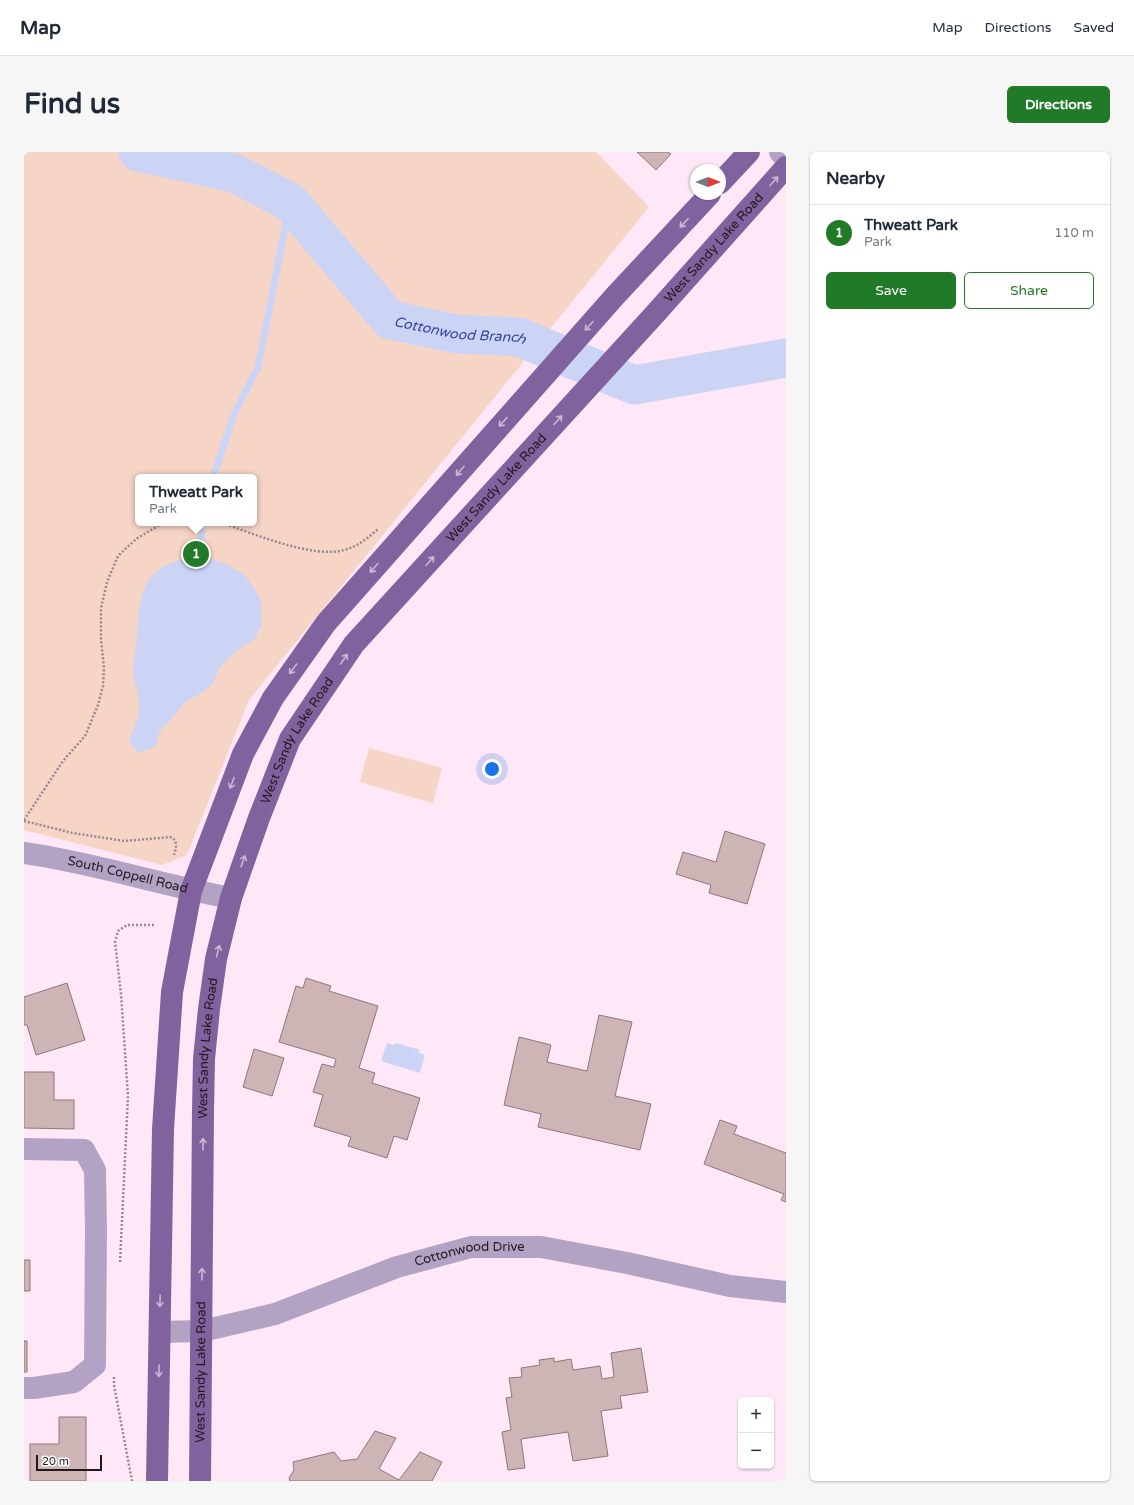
<!DOCTYPE html>
<meta charset="utf-8">
<style>
:root{--surface:#fff;--page:#f6f6f7;--text:#1f2937;--muted:#747a83;--line:#e0e1e3;--accent:#217a28}
body{margin:0;font-family:"Varela Round",sans-serif;background:var(--page);color:var(--text)}
.controls{position:absolute;right:12px;bottom:12px;display:grid;overflow:hidden;border-radius:6px;box-shadow:0 1px 3px #0004}
.controls button{width:36px;height:36px;display:grid;place-items:center;padding:0;border:0;border-bottom:1px solid var(--line);background:var(--surface);color:var(--text);font:20px sans-serif}
.compass{position:absolute;left:666px;top:12px;width:36px;height:36px;border-radius:50%;background:var(--surface);box-shadow:0 1px 3px #0004;rotate:90deg}
.scale{position:absolute;left:12px;bottom:10px;width:66px;box-sizing:border-box;padding-left:4px;border:2px solid #20191e;border-top:0;font-size:11px;line-height:14px;white-space:nowrap;color:#20191e;-webkit-text-stroke:3px #fff;paint-order:stroke}
.you{position:absolute;left:468px;top:617px;width:14px;height:14px;margin:-10px;border:3px solid #fff;border-radius:50%;background:#1a73e8;box-shadow:0 0 0 6px #1a73e833}
.badge{display:grid;place-items:center;width:26px;height:26px;border-radius:50%;background:var(--accent);color:#fff;font-size:13px;font-weight:700}
.pin{position:absolute;translate:-50% -50%;border:2px solid #fff;box-shadow:0 1px 4px #0006}
.popup{position:absolute;left:111px;top:322px;width:122px;height:52px;box-sizing:border-box;display:grid;place-content:center;border-radius:6px;background:var(--surface);filter:drop-shadow(0 1px 3px #0005);font-size:13px;white-space:nowrap;color:var(--muted)}
.popup b{font-size:15px;color:var(--text)}
.popup::after{content:'';position:absolute;left:50%;top:100%;margin-left:-8px;border:8px solid transparent;border-top-color:var(--surface)}
.list{margin:0;padding:0;list-style:none}
h2{display:flex;justify-content:space-between;align-items:center;height:52px;margin:0;padding:0 16px;font-size:17px}
h2 small{font-size:13px;font-weight:400;color:var(--muted)}
.list li{display:grid;grid-template-columns:26px 1fr auto;gap:12px;align-items:center;box-sizing:border-box;height:56px;padding:0 16px;border-top:1px solid var(--line)}
.list b{display:block;font-size:15px;white-space:nowrap}
.list p{margin:0;font-size:13px;white-space:nowrap;color:var(--muted)}
.list em{font-size:13px;font-style:normal;color:var(--muted)}
.actions{display:flex;gap:8px;padding:12px 16px}
.actions a{flex:1;padding:9px 0;border:1px solid var(--accent);border-radius:6px;text-align:center;font-size:14px;color:var(--accent)}
.actions .main{background:var(--accent);color:#fff}
.map{position:relative;flex:none;width:762px;height:1329px;overflow:hidden;border-radius:6px}
header{display:flex;align-items:center;gap:24px;box-sizing:border-box;height:56px;padding:0 20px;background:var(--surface);border-bottom:1px solid var(--line)}
header strong{font-size:19px}
nav{display:flex;gap:22px;margin-inline-start:auto;font-size:14px}
.intro{display:flex;align-items:center;justify-content:space-between;box-sizing:border-box;height:96px;padding:0 24px}
h1{margin:0;font-size:28px}
.button{padding:10px 18px;border-radius:6px;background:var(--accent);color:#fff;font-size:14px;font-weight:700}
main{display:flex;gap:24px;padding:0 24px}
aside{flex:1;background:var(--surface);border-radius:6px;box-shadow:0 1px 3px #0004}
.map>svg:first-child{display:block}
</style>
<header>
<strong>Map</strong>
<nav><a>Map</a><a>Directions</a><a>Saved</a></nav>
</header>
<div class="intro"><h1>Find us</h1><a class="button">Directions</a></div>
<main>
<div class="map">
<svg width="762" height="1329" viewBox="0 0 762 1329">
<rect width="100%" height="100%" fill="#fee7f6"/>
<!-- green -->
<path fill="#f7d5c6" fill-rule="evenodd" d="M0,0H572L625,55L225,548L163,703L138,713L12,681L0,679ZM114,325H230V371H114Z
M345,596L418,616L409,651L336,630Z"/>
<!-- water -->
<path fill="#cbd4f4" d="M176,403L202,412L221,423L236,446L238,471L231,487L213,498L195,516L190,530L179,540L163,549L136,579L132,594L114,601L105,589C110,576 117,562 115,548C115,539 109,530 109,521C109,509 112,496 113,484C116,433 121,413 176,403Z
M363,891L370,893L372,891L396,898L395,901L401,903L396,921L357,909Z"/>
<g fill="none" stroke-linecap="round" stroke-linejoin="round">
<!-- stream -->
<path stroke="#cbd4f4" stroke-width="7" d="M189,325L211,260L234,215L266,50
M176,403L178,380"/>
<!-- river -->
<path stroke="#cbd4f4" stroke-width="39" id="s1" d="M114,0L210,21L266,50L366,168L433,182L495,185L610,233L762,206"/>
</g>
<!-- building -->
<path fill="#cfb4b6" stroke="#907779" d="M613,0H644L647,2L632,18Z
M701,679L741,692L723,752L685,741L687,733L652,722L659,700L692,710Z
M282,826L307,834L305,839L354,854L335,916L351,921L348,931L396,946L383,988L370,984L363,1006L324,994L327,985L290,974L299,943L289,940L298,912L310,915L312,907L255,890L272,834L279,836Z
M43,831L61,888L12,903L3,873H0V845Z
M575,863L608,870L591,944L627,952L616,998L514,975L517,962L480,953L495,885L527,893L523,910L563,919Z
M230,897L260,906L248,944L219,935Z
M0,920H30V948H50V977L0,976Z
M696,968L713,974L710,982L762,1001V1050L757,1048L760,1042L680,1012Z
M0,1108H6V1139H0Z
M0,1189H3V1220H0Z
M617,1196L624,1240L596,1244L598,1256L577,1259L584,1304L549,1309L544,1280L497,1287L501,1316L484,1318L478,1280L487,1278L482,1246L488,1245L485,1226L498,1225L497,1216L516,1213L515,1208L530,1206V1210L547,1207L549,1218L576,1214L578,1227L590,1225L587,1201Z
M35,1265H62V1329H6V1292H35Z
M351,1279L372,1286L355,1317L375,1328L396,1300L418,1310L408,1329H266L265,1326L270,1318L269,1310L310,1300L317,1309L333,1307Z"/>
<g fill="none" stroke-linecap="round" stroke-linejoin="round">
<!-- path -->
<path stroke="#968691" stroke-width="2.5" stroke-dasharray="2 2" stroke-linecap="butt" d="M198,371C228,381 289,407 320,398C333,395 344,386 354,377
M0,668L39,609L61,584L74,553L79,534L80,516L77,488V456L83,430L94,404L112,387L139,371
M0,669L49,681L100,689L148,685C154,691 152,696 150,703
M96,1110L104,944L97,842L91,790L94,779L103,773H131
M90,1225V1233L108,1329"/>
<!-- minor -->
<g stroke="#b2a3c4" stroke-width="22">
<path d="M756,0L762,7"/>
<path id="s2" d="M0,701C70,711 137,733 207,746"/>
<path d="M0,997L60,998L71,1018L72,1080L71,1213L50,1230L10,1236H0"/>
<path id="s3" d="M136,1180L178,1179L251,1162L373,1115L447,1095H517L603,1111L706,1134L762,1140"/>
</g>
<!-- major -->
<g stroke="#80639e" stroke-width="22">
<path d="M696,31L725,0"/>
<path d="M133,1329L139,977L148,840L167,739L219,602L249,546L302,471L591,144L686,42"/>
<path id="s4" d="M176,1329L179,958L180,907L185,857L192,807L207,746L235,666L266,587L330,492L631,162L762,15"/>
</g>
</g>
<!-- one-way arrows -->
<defs><path id="oneway-shaft" d="M-6 0H5M1.5-3L5.5 0L1.5 3" fill="none" stroke-width="1.6" stroke-linecap="round" stroke-linejoin="round"/></defs>
<g stroke="#c6b9d3">
<use href="#oneway-shaft" transform="translate(750 29) rotate(-48)"/>
<use href="#oneway-shaft" transform="translate(660 71) rotate(133)"/>
<use href="#oneway-shaft" transform="translate(565 174) rotate(132)"/>
<use href="#oneway-shaft" transform="translate(534 268) rotate(-48)"/>
<use href="#oneway-shaft" transform="translate(479 270) rotate(132)"/>
<use href="#oneway-shaft" transform="translate(436 319) rotate(131)"/>
<use href="#oneway-shaft" transform="translate(406 409) rotate(-48)"/>
<use href="#oneway-shaft" transform="translate(350 416) rotate(131)"/>
<use href="#oneway-shaft" transform="translate(320 507) rotate(-56)"/>
<use href="#oneway-shaft" transform="translate(269 517) rotate(126)"/>
<use href="#oneway-shaft" transform="translate(208 631) rotate(111)"/>
<use href="#oneway-shaft" transform="translate(219 709) rotate(-71)"/>
<use href="#oneway-shaft" transform="translate(194 799) rotate(-76)"/>
<use href="#oneway-shaft" transform="translate(179 992) rotate(-90)"/>
<use href="#oneway-shaft" transform="translate(178 1122) rotate(-90)"/>
<use href="#oneway-shaft" transform="translate(136 1149) rotate(91)"/>
<use href="#oneway-shaft" transform="translate(135 1219) rotate(91)"/>
</g>
<g text-anchor="middle" dominant-baseline="central" stroke-width="3.5" stroke-linejoin="round" paint-order="stroke">
<!-- street labels -->
<g font-size="13" fill="#20191e" stroke="#fff">
<text stroke="none"><textPath href="#s4" startOffset="1405">West Sandy Lake Road</textPath></text>
<text stroke="none"><textPath href="#s4" startOffset="1081">West Sandy Lake Road</textPath></text>
<text stroke="none"><textPath href="#s4" startOffset="757">West Sandy Lake Road</textPath></text>
<text stroke="none"><textPath href="#s2" startOffset="106">South Coppell Road</textPath></text>
<text stroke="none"><textPath href="#s4" startOffset="433">West Sandy Lake Road</textPath></text>
<text stroke="none"><textPath href="#s3" startOffset="322">Cottonwood Drive</textPath></text>
<text stroke="none"><textPath href="#s4" startOffset="109">West Sandy Lake Road</textPath></text>
</g>
<!-- water labels -->
<g font-size="14" font-style="italic" fill="#36439a" stroke="#fff">
<text stroke="none"><textPath href="#s1" startOffset="387">Cottonwood Branch</textPath></text>
</g>
</g>
</svg>
<div class="controls">
<button>+</button>
<button>−</button>
</div>
<svg class="compass" viewBox="-18 -18 36 36"><path d="M0-13l5 13h-10z" fill="#e53935"/><path d="M0 13l5-13h-10z" fill="#747a83"/></svg>
<div class="scale">20 m</div>
<div class="you"></div>
<div class="pin badge" style="left:172px;top:402px">1</div>
<div class="popup"><b>Thweatt Park</b>Park</div>
</div>
<aside>
<h2>Nearby<small></small></h2>
<ul class="list">
<li><span class="badge">1</span><div><b>Thweatt Park</b><p>Park</p></div><em>110 m</em></li>
</ul>
<div class="actions"><a class="main">Save</a><a>Share</a></div>
</aside>
</main>
